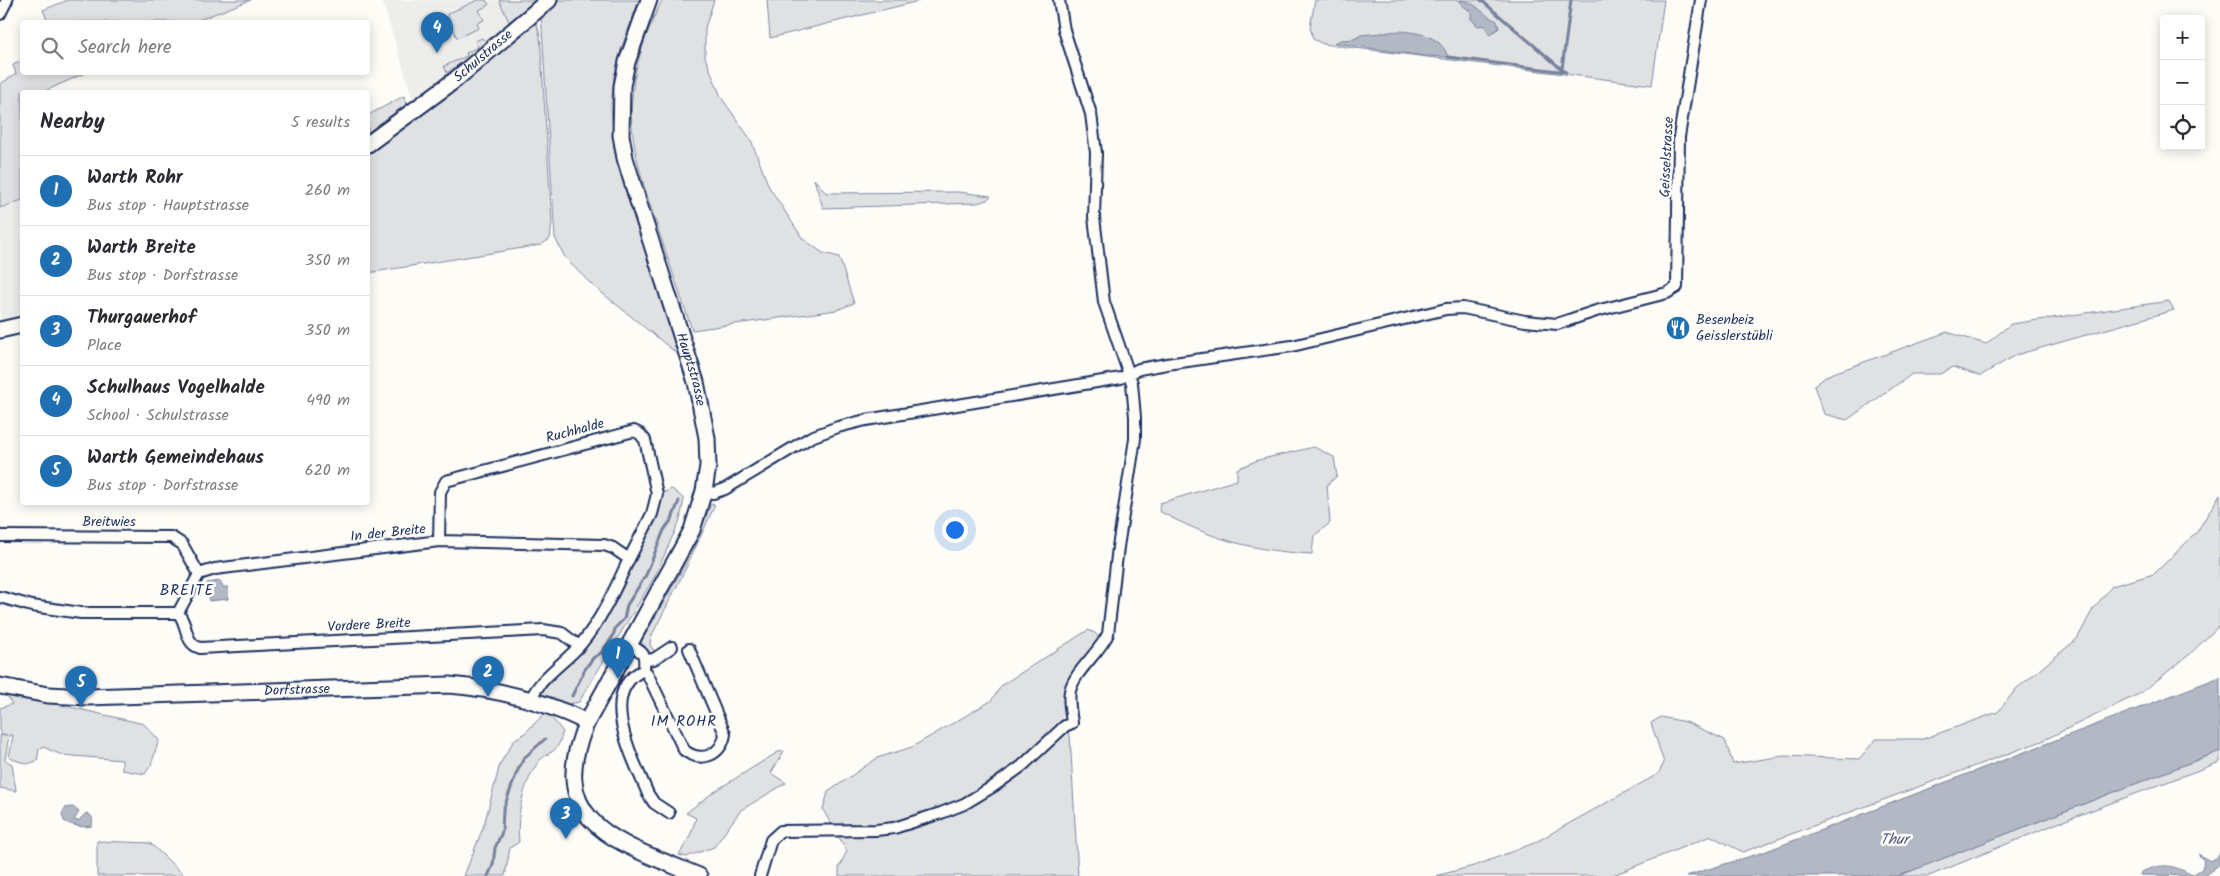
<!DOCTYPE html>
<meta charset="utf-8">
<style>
:root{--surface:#fff;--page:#f2f2f3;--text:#2b2b33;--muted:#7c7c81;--line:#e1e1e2;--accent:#1f6fb2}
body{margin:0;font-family:Kalam,sans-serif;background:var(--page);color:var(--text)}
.controls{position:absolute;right:15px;top:15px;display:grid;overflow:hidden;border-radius:5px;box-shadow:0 2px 12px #0003}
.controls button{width:45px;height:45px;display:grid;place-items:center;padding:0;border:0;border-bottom:1px solid var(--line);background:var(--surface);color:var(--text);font:25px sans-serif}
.you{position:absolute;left:954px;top:529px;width:18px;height:18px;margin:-12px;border:4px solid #fff;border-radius:50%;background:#1a73e8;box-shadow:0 0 0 8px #1a73e833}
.badge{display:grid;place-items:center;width:32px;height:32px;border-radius:50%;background:var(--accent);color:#fff;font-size:16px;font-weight:700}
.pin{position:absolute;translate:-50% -41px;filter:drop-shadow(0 1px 2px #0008)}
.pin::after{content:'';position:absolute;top:26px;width:18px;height:15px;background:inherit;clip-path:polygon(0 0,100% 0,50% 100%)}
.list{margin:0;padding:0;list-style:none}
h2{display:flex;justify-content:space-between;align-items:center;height:65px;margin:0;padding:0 20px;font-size:21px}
h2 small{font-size:16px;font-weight:400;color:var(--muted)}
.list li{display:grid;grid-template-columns:32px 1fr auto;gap:15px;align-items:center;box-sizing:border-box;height:70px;padding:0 20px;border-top:1px solid var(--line)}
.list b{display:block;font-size:19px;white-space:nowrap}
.list p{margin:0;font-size:16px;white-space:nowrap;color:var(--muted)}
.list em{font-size:16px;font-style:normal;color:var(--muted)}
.icon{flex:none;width:28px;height:28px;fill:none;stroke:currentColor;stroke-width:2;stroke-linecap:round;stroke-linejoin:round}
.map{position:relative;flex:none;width:2220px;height:876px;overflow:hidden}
.search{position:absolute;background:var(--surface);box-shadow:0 2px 12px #0003;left:20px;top:20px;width:350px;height:55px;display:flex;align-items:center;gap:12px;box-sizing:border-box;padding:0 18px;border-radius:5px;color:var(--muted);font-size:19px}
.panel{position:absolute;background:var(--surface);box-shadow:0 2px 12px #0003;left:20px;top:90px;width:350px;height:415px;border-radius:5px}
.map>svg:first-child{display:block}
</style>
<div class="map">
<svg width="2220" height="876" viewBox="0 0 2220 876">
<rect width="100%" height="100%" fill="#fdfcf7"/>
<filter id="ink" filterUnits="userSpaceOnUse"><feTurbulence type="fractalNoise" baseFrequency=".02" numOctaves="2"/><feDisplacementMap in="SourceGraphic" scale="10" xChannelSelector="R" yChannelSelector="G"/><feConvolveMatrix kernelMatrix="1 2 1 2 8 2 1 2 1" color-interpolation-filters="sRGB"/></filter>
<g filter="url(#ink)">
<!-- built -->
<path fill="#edeeec" d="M382,0H538L471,57L413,100Z
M22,200V318L0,324V208Z"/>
<!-- green -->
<path fill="#e0e1e3" stroke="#7e88a0" d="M68,0H251L193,22H48L43,10Z
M478,0H486L489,5L479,10L484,20L477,23L479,28L457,38L447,14Z
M499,0H536L509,22Z
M557,0H639L621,49L614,77L611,106L614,149L624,186L680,356L591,284L566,259L555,238L541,14Z
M662,0H714L705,28V57L721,97L751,140L769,187L803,239L823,253L839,257L854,303L837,310L692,330C681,297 670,265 659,232C645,189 628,144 632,98C634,64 647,31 662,0Z
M767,0H923L770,38Z
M1315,0H1664L1652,85L1323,44L1313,39L1310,27Z
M533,22L537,25L540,36L552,222L550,239L541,245L368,273V149Z
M482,38L488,43L447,73L444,66L467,56L466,53L478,47L475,41Z
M22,60V72L85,73L43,92H22V200L0,208V84L16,74L13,65Z
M404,96L407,104L368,132V115Z
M814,179L826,193L958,192L991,196L987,200L977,203L823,208Z
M2169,301L2174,310L2016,355L1980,376L1953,367L1940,374H1912L1847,420L1824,414L1814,386L1828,375L1947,332L1986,344L2011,324Z
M1314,447L1334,457L1337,476L1327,485L1330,523L1314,536L1312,554C1254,551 1210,539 1159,511L1160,503L1237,480V469L1258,460Z
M672,489L684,499L680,520L655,576L579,702L568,704L542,695L541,689L581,648L660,494Z
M2220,494V625L2190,654L2141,693L2042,741L1743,852L1711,836L1611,876H1436L1477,865L1534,843L1658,774L1664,763L1651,723L1661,717L1686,722L1725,740L1733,764L1783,756L1859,759L1876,739H1923L1998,712L2016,689L2077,639L2093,609L2112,586L2154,574L2197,532Z
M711,504L715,505L688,564L651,637L650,645L656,653L653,656L641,642L691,554Z
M1088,630L1095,633L1102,641C1092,656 1075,669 1069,685C1062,703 1075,712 1059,729C1029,753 1003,781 968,799C950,808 914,813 902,827C963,819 1016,774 1059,735L1067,731L1070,735L1078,876H839V866L841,865L842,861L847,851L823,810L828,792L877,758L912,747L991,701L1002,685Z
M5,692L144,724L159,740L151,765L145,774L122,770V760L62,755L43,747L39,749L37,761L27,764L9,758L13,735H9L5,760L12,764L16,791L0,788V736L7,735H0V708L12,704Z
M548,713L563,732C561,737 560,743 557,747C553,753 544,755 539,761C523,784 516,815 519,842L510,848L505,876H464L484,825L500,764L514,740L525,733L544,714Z
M784,751L771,773L786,783L741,810L714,847L686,857L679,855L690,836L696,818L686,813L715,791L778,752Z
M2220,751V762L2058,823L1929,876H1898Z
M97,841L150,843L185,876H97Z"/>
<!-- water -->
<path fill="#b3b8c5" stroke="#76819c" d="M1460,0C1475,0 1483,16 1497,21L1499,28L1490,35L1484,25L1478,26L1471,19V12L1461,4Z
M1400,31C1421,33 1441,36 1448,57L1425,56L1334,43L1341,40L1354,39L1361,35Z
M220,581L223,587H228V599L209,601L207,583Z
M2220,677V751L1898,876H1686L1764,852Z
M73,807L79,812L74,820L78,821L86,813C93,815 93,819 92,826C81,828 74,826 64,821L62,814L65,808Z
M2220,853V864L2204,876L2140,875L2141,872C2163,863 2171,864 2192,875L2202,869L2204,861L2198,854L2210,861L2218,857Z"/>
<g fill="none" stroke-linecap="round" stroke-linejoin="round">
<!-- stream -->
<path stroke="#76819c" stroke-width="3" d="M1481,0L1565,72
M1448,57L1566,72
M1562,69L1571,0
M572,696L585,669L593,658L601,653L612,638L616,627L624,619L627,605L646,575L664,530L672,519L679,501
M488,876L493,865L495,848L502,832L503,810L517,772L524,758L545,739"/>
<!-- street casing -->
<g stroke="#1b2f5e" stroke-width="14">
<path id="street" d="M0,14L7,0
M704,491L713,493L725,489L811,437L838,427L866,420L1121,378L1139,369L1167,364L1292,346L1446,309L1463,308L1525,321L1557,324L1596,311L1667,293L1677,287L1679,137L1701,0
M0,536L171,537L182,544L199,574
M439,541L440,492L446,481L634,431L640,434L645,440L657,494L652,514L629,559
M0,597L32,606L81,613H178L199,574L215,569L439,541L604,545L613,548L629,559C615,589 602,619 581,644C565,663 541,676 531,699
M178,613C188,623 184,644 200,648L543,630L562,633L579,646
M629,645C645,653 645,653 644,670L647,673L684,750C701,764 722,755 725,734L689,649
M646,660L654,659L672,647
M644,670C595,691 635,762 648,794L654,803L669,813
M760,876L771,840L781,831L876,830L894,828L941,813L964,804L994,786L1022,766L1065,726L1072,723C1071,713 1068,701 1070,691C1074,672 1099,653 1108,634L1118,547L1135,439V417L1132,383L1104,302L1094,217L1096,153L1091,114L1064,30L1059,0"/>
</g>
<!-- secondary casing -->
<g stroke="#1b2f5e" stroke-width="19">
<g id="secondary">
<path id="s1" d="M649,0L627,62L622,86L621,135L625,158L638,201L696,382L707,438L708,466L704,491L692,530L587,722C541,825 623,844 699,876"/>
<path id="s2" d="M368,144L455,80L549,0"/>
<path d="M0,330L22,325"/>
<path id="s3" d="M0,686L48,695L88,697L449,685C499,689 542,700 587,722"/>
</g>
</g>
<!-- street -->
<use href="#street" stroke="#fdfcf7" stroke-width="10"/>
<!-- secondary -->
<use href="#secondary" stroke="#fdfcf7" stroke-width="15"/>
</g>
</g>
<!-- icons -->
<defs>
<g id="restaurant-disc" transform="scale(1.25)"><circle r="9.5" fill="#1f6fb2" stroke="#fdfcf7"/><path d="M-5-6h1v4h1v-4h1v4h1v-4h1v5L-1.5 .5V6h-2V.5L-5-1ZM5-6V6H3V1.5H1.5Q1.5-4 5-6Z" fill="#fff"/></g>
</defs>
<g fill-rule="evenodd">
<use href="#restaurant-disc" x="1678" y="328"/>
</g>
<g text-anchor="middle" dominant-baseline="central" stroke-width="5" stroke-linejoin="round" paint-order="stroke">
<!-- street labels -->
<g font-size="14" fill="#1b2f5e" stroke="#fdfcf7">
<text stroke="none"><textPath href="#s2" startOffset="145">Schulstrasse</textPath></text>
<text transform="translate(1667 157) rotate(-87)">Geisselstrasse</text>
<text stroke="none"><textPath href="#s1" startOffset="384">Hauptstrasse</textPath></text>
<text transform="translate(575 431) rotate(-15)">Ruchhalde</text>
<text x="109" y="522">Breitwies</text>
<text transform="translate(388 533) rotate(-6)">In der Breite</text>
<text transform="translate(369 625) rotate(-3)">Vordere Breite</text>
<text stroke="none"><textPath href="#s3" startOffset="298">Dorfstrasse</textPath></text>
</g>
<!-- poi labels -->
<g font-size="14" fill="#1b2f5e" stroke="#fdfcf7" text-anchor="start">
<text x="1696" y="320">Besenbeiz<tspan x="1696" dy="16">Geisslerstübli</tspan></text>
</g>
<!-- neighbourhood labels -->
<g font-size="15" letter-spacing="1" fill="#1b2f5e" stroke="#fdfcf7">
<text x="187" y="591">BREITE</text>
<text x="684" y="722">IM ROHR</text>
</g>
<!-- water labels -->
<g font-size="15" font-style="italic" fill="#49587d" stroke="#fdfcf7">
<text x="1894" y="840">Thur</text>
</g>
</g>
</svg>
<div class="controls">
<button>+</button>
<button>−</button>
<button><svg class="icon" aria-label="locate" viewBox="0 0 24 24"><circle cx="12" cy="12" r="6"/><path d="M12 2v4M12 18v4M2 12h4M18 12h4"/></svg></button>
</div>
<div class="you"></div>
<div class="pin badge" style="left:618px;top:679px">1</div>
<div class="pin badge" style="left:488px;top:697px">2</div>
<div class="pin badge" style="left:566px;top:839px">3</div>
<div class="pin badge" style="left:437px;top:53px">4</div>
<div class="pin badge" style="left:81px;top:707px">5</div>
<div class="search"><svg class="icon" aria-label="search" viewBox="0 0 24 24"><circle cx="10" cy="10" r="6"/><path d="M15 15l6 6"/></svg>Search here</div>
<section class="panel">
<h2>Nearby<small>5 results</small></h2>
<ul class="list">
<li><span class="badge">1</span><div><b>Warth Rohr</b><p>Bus stop · Hauptstrasse</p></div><em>260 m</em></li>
<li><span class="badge">2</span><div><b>Warth Breite</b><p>Bus stop · Dorfstrasse</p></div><em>350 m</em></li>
<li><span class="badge">3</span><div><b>Thurgauerhof</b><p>Place</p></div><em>350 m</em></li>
<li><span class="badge">4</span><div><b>Schulhaus Vogelhalde</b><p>School · Schulstrasse</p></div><em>490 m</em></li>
<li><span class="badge">5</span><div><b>Warth Gemeindehaus</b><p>Bus stop · Dorfstrasse</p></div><em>620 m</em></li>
</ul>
</section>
</div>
